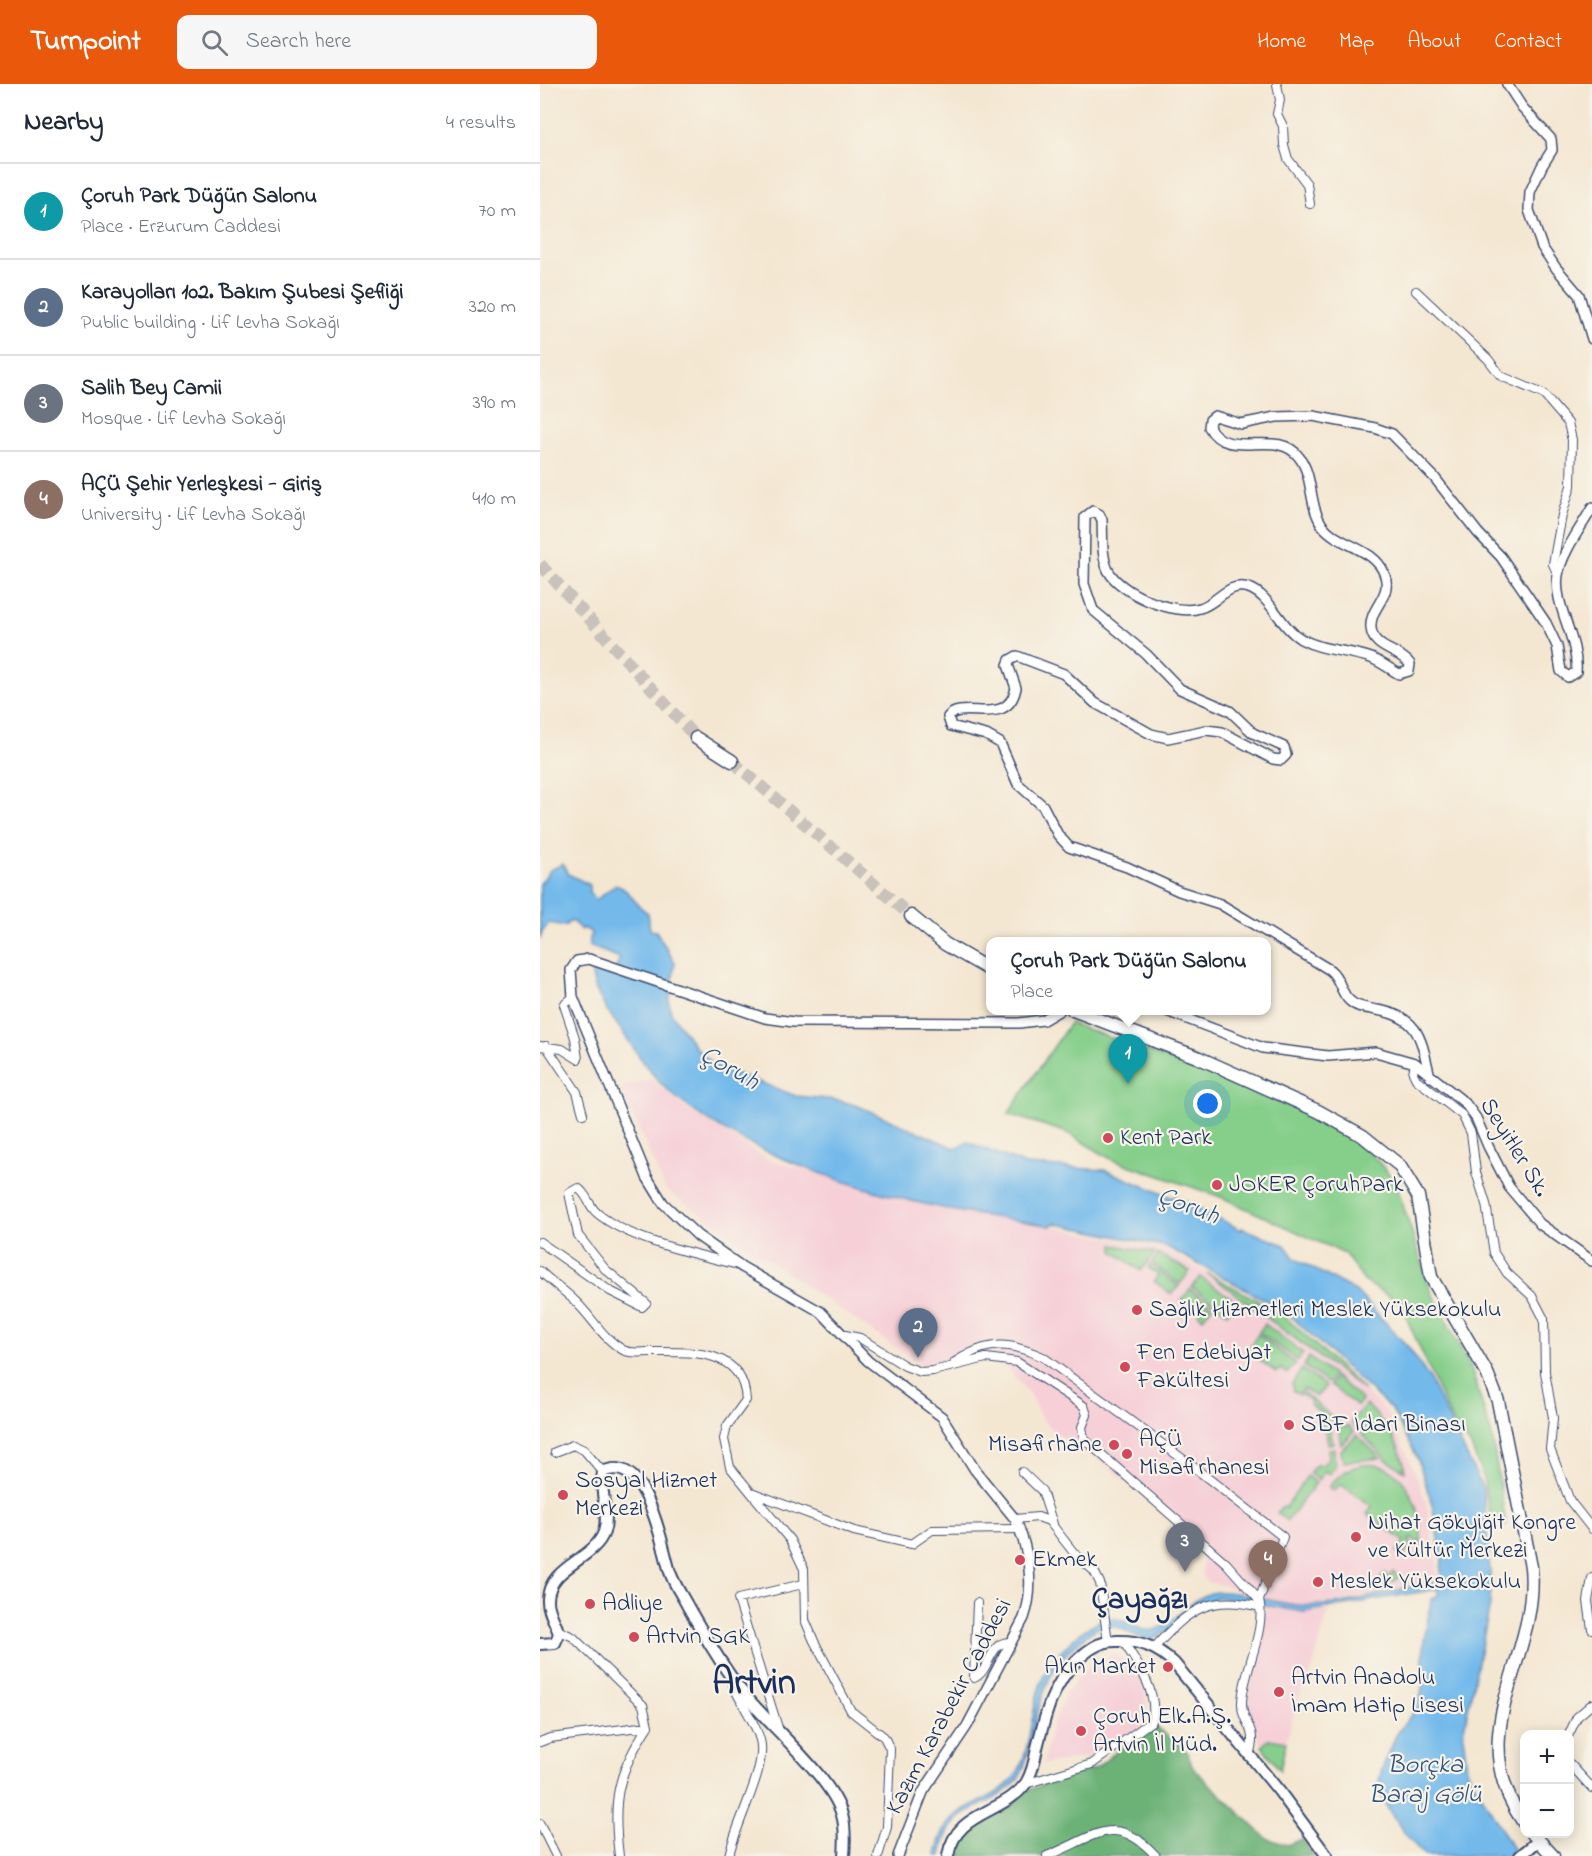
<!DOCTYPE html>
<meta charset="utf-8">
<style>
:root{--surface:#fff;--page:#f6f6f7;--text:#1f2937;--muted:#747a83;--line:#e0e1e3;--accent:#ea580c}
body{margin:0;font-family:"Indie Flower",sans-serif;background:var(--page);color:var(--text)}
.controls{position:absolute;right:18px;bottom:18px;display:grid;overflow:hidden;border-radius:12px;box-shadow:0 3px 15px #0003}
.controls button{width:54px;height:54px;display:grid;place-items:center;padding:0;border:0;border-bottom:2px solid var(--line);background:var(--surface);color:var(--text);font:30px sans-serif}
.you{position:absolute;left:668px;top:1020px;width:21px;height:21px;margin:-15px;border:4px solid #fff;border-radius:50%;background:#1a73e8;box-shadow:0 0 0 9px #1a73e833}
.badge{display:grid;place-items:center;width:39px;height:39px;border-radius:50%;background:var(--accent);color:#fff;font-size:20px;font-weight:700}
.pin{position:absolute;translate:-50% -50px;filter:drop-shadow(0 2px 3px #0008)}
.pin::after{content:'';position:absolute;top:32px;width:21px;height:18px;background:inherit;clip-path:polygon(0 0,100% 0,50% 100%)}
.popup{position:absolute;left:446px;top:853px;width:285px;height:78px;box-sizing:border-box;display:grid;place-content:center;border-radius:12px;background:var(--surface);filter:drop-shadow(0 2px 4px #0005);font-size:20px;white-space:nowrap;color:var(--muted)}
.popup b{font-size:22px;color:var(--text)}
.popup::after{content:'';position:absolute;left:50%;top:100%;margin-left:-12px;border:12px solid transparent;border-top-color:var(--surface)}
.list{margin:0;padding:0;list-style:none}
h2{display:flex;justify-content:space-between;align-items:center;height:78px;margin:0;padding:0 24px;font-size:26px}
h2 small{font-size:20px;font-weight:400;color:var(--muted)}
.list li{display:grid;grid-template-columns:39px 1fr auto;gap:18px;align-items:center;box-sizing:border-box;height:96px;padding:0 24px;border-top:2px solid var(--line)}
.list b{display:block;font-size:22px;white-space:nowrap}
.list p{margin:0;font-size:20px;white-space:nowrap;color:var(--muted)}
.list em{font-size:20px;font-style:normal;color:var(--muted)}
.icon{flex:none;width:33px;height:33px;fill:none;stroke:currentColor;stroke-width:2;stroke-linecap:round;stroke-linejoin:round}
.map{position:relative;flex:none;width:1052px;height:1772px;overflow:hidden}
header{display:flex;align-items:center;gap:36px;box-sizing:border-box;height:84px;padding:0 30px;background:var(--accent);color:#fff}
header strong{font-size:28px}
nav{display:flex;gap:33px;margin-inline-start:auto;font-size:21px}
.search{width:420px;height:54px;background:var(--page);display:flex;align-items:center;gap:15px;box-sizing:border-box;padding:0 21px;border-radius:12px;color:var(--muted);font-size:22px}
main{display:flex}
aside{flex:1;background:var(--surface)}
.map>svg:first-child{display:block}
</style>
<header>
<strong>Turnpoint</strong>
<div class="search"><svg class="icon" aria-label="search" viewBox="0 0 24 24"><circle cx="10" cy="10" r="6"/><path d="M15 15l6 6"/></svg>Search here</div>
<nav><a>Home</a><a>Map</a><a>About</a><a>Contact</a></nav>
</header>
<main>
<aside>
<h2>Nearby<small>4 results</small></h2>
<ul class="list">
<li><span class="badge" style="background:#0f9aa8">1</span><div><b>Çoruh Park Düğün Salonu</b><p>Place · Erzurum Caddesi</p></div><em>70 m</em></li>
<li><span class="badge" style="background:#5c6f8a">2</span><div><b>Karayolları 102. Bakım Şubesi Şefliği</b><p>Public building · Lif Levha Sokağı</p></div><em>320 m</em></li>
<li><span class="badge" style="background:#6b7280">3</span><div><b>Salih Bey Camii</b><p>Mosque · Lif Levha Sokağı</p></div><em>390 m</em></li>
<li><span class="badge" style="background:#8d6e63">4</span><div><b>AÇÜ Şehir Yerleşkesi - Giriş</b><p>University · Lif Levha Sokağı</p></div><em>410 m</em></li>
</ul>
</aside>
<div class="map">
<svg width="1052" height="1772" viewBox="0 0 1052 1772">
<rect width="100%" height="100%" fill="#f7f3e8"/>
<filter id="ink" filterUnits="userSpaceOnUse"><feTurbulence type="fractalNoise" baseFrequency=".0167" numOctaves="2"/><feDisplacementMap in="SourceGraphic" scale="12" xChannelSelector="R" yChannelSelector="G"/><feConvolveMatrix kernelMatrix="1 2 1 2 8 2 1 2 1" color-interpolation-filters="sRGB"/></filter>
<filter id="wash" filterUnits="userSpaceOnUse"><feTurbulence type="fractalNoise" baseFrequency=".008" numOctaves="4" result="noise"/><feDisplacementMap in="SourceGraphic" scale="24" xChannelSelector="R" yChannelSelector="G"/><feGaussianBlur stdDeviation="1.35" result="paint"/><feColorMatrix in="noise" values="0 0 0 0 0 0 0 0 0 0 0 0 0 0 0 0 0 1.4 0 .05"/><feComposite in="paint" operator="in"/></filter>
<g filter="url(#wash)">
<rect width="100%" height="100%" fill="#f4e7d2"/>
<!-- built -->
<path fill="#f6cfd7" d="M111,995L146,1025L230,1076L403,1126L511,1142L625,1166L741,1229L847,1328L876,1390L887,1422L897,1479L896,1498L772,1522L726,1517L699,1505L666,1498L662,1488V1467L659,1458L564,1379L540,1361L526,1357L502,1336L490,1311L455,1270L384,1283L126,1106L80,1004Z
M726,1522L771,1528L789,1526L769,1596H765L749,1645L740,1686L720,1658L705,1625Z
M574,1570L595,1585L600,1592L606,1612L607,1639L559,1672L503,1680L511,1644L526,1609L548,1582Z"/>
<!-- green -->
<path fill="#86cf8b" stroke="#507f74" stroke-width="1.5" d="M530,939L681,994L780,1034L827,1065L855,1097L891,1207L931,1284L952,1352L966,1441L951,1436L943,1393L931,1362L912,1337L860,1219L824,1197L805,1170L681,1113L571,1075L528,1049L468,1030Z
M573,1161L611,1168L615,1169L601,1187L573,1167Z
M618,1170L650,1187L640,1200L612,1179Z
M610,1181L639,1202L631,1210L614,1197L618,1191L608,1184Z
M667,1189L741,1229L824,1306Z
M660,1193L696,1217L687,1229L652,1203Z
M650,1205L672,1222L663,1234L658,1229L662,1223L656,1218L651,1225L641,1217Z
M725,1240L763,1269L758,1277L719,1248Z
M718,1250L756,1280L747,1289L741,1285L736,1288L707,1267Z
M769,1273L794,1292L788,1299L764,1282Z
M762,1285L786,1302L776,1313L764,1305L759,1311L753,1307L752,1300Z
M796,1293L822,1316L817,1322L790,1301Z
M764,1309L805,1344L808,1341L814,1348L801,1361L798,1343L770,1320L771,1317L762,1311Z
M826,1320C843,1336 863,1363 865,1387L845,1375L811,1338Z
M779,1336L790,1345L793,1360H788L786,1348L776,1340Z
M817,1351L840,1374L803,1378L801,1366Z
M788,1365H794L795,1383L789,1390L785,1387L778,1396L769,1389L776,1381H783L789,1373Z
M836,1381C869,1386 883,1432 881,1461L871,1454L869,1457L872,1460L863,1473L857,1468L864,1457L827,1430L832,1422L800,1400L794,1407L789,1403C802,1387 815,1379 836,1381Z
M767,1392L776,1399L747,1437L737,1429L742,1423L745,1424Z
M853,1488L860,1493C853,1499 844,1502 836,1500L845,1489L849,1493Z
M729,1655L746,1658L740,1686L722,1662Z"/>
<!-- forest -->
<path fill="#6cb277" stroke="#44706a" stroke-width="1.5" d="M611,1643L617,1644L639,1660L647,1668L653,1684L726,1754L747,1761L762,1755L774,1772H414C426,1735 464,1731 488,1706L556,1684L602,1647Z"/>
<!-- water -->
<path fill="#73baeb" stroke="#4774a4" stroke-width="1.5" d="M23,780L28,790L50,801L49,808L56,816L75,801C91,805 94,821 108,829L110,846L116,847L135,879L129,918L131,929L156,964L174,981L256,1012L298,1016L318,1022L415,1064L428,1058L486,1081L565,1086L633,1114L635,1112L701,1146L702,1144L745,1161L755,1175L816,1207L869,1264L889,1294L943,1405L951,1500L950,1521L923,1649L927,1686L977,1772H885C871,1758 838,1718 839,1699C840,1684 850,1670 854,1656C858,1644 874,1632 879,1617C885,1601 882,1584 883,1567C884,1550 889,1533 891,1516L898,1511V1505L764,1528L678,1513C654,1518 632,1550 612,1554C595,1557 582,1539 564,1542C552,1545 543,1554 534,1562C502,1591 499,1625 489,1665C486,1675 485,1687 478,1695C450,1730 409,1716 401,1772H396C406,1711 446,1729 475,1692C494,1667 489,1608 511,1580C525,1562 554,1529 580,1536C591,1539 602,1549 614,1546C636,1540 649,1515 671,1509C689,1504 735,1519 756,1521C805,1526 852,1503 900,1498L902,1476L892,1420L878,1375L852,1326L744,1226L627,1163L513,1139L511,1142C479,1136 447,1133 416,1127C327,1109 202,1070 132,1010C113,994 98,971 84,950C72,933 51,908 52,886L58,884L74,889L80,874L49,862L51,848L43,844L41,846L31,836L25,842L9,839L2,848L0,855V800L10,786Z"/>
</g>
<g filter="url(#ink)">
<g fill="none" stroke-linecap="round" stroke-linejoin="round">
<!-- primary-tunnel -->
<path stroke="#c9c2bb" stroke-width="12" stroke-dasharray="12 6" stroke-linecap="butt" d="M0,480L156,654
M192,677L371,832"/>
<!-- minor casing -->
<g stroke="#3c4b6f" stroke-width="10">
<path id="minor" d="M737,0L740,16L737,30L743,42L744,61L748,75L767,100L770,120
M876,207L948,275L961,292L1003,310L1028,339L1032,356L1031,402L1022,431L1013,480L1018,491
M0,962L22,965L38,975L35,954L24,921L33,913
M6,962L37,1008L43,1030
M875,979L873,989L876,995L922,1031L931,1049L936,1088L946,1120L954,1169L967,1189L992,1212L1004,1235L1005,1288L1013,1334L1010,1365L1030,1417L1052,1445
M0,1158L70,1207L102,1223L106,1219L65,1185L38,1151L29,1109L38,1104C48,1111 48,1121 57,1129C90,1157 157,1170 198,1181
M0,1187C11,1198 24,1206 35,1217C52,1233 63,1255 83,1266C90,1270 102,1268 110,1268C151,1268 203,1264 206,1316L187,1342L184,1355L190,1383L250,1456L264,1485L265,1536L274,1557L311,1627L344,1653L350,1665L347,1743L338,1772
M305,1251L320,1254L365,1282L381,1288L393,1287L446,1274L477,1278L544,1322L547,1331L542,1343L544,1355L686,1479L719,1516C727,1545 703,1588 702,1618C701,1641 719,1642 709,1671
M415,1278C447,1257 468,1257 503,1273L651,1381L743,1453L719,1516
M15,1368L33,1361L44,1366L63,1388
M482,1388L502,1407L513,1440
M211,1408L314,1447L372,1460L392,1446L480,1445
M475,1435L498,1433L509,1437L534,1469L554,1487L560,1499L568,1558
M1052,1494L1048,1517L1052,1545
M437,1519L434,1594C451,1587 449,1556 471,1558
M18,1546L33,1553L103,1621L108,1642C77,1690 72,1715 79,1772
M615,1563C649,1525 670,1510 720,1523
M239,1647L198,1515L263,1500
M1029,1650L1037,1633L1052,1620
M0,1658L10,1654L108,1642
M1030,1680L1052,1704
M485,1700L552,1680L612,1637C619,1608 597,1579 583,1557
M0,1740L16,1772
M189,1772C195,1740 228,1683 220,1656C215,1637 201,1620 193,1601
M507,1772C555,1753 575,1727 616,1772"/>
</g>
<!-- tertiary casing -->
<g stroke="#3c4b6f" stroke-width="12">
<path id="tertiary" d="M967,0L982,23L1011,55L1012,66L1002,82L990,108L989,126L1002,163L1016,184L1039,211L1052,255
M624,926L723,964L788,972L836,968L875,979L925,1019L936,1034L948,1062L969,1103L1000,1140L1052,1177
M890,993C881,955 880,933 837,926C828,924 817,924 810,917C800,909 801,895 790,886L680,820L639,807L587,783L529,763L518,751L503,722L478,700L460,659L446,651L411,642L408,633C422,615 468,645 476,604L468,581L470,576L477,572L524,590L555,619L611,650L628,654L666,646L682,648L733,675L741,676L746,671L744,663L713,649L690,627L640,605L606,570L553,526L544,500L545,433L553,427L559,430L562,436C563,452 561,471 568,486C580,510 635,532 660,524C678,519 688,497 709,504C731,512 740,543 761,555C783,567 808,566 831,574C841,578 850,585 859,590L869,587L870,580C859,565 833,566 831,544C829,523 854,512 844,489C834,464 799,462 783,442C768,422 774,392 759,373C737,343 688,378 669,343L670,336L675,332L701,340L736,333L773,332L835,344L852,350L894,393L938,449L961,473L1006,539L1017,562L1021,587L1028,593L1036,588C1039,554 1013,522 1018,491C1022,468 1041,444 1052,424
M358,1772L383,1708L427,1642L484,1534C495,1503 489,1465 475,1435L435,1386L402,1333L328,1277L281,1228L202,1183L158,1152L123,1119L107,1093L33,913L31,886L37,877L49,875L225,934L254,938L479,939L503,936L520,926"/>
</g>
<!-- secondary casing -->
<g stroke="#3c4b6f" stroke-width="14">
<path id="secondary" d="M0,1560L15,1559L19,1550C16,1539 7,1526 8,1515C9,1482 54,1476 64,1448C70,1430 59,1408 63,1388C107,1367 122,1463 130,1488C134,1500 141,1510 147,1521C163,1549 180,1579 200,1605C225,1638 293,1694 302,1731C306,1744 305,1759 304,1772
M408,1772C415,1727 464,1730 486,1699C492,1689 495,1676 497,1664C505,1632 512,1601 536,1577C548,1566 559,1557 576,1557C600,1556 617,1563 634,1579L739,1707L787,1772
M980,1772L998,1757"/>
</g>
<!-- primary casing -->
<g stroke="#3c4b6f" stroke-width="15">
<path id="primary" d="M156,654L192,677
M371,832L405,860L450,886
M533,926L657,973L778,1027L823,1052L859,1081L878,1112L891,1193L947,1289L958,1317L991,1483C1000,1575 919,1646 984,1739
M993,1750L1013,1772"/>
</g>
<!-- minor -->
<use href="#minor" stroke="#fff" stroke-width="8"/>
<!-- tertiary -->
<use href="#tertiary" stroke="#fff" stroke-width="9"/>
<!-- secondary -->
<use href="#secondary" stroke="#fff" stroke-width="10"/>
<!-- primary -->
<use href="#primary" stroke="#fff" stroke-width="12"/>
</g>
</g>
<!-- markers -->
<g fill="#d1495b" stroke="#f7f3e8" stroke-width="2">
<circle cx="568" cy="1054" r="6"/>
<circle cx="677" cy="1101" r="6"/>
<circle cx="597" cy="1226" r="6"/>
<circle cx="585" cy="1283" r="6"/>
<circle cx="749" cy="1341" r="6"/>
<circle cx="574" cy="1361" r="6"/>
<circle cx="587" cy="1370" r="6"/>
<circle cx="23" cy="1411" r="6"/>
<circle cx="816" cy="1453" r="6"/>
<circle cx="480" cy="1476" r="6"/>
<circle cx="778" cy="1498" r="6"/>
<circle cx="50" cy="1520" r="6"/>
<circle cx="94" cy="1553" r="6"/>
<circle cx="628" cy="1583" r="6"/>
<circle cx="739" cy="1608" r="6"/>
<circle cx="541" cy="1647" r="6"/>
</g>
<g text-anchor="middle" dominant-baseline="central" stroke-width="4.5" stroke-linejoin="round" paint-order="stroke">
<!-- poi labels -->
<g font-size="24" fill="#1b2f5e" stroke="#f7f3e8" text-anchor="start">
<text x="580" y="1054">Kent Park</text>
<text x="689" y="1101">JOKER ÇoruhPark</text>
<text x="609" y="1226">Sağlık Hizmetleri Meslek Yüksekokulu</text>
<text x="597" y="1269">Fen Edebiyat<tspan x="597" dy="28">Fakültesi</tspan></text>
<text x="761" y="1341">SBF İdari Binası</text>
<text x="599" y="1356">AÇÜ<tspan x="599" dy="28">Misafirhanesi</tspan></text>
<text x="562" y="1361" text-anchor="end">Misafirhane</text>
<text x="35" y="1397">Sosyal Hizmet<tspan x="35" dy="28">Merkezi</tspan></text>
<text x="828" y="1439">Nihat Gökyiğit Kongre<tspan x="828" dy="28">ve Kültür Merkezi</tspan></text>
<text x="492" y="1476">Ekmek</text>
<text x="790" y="1498">Meslek Yüksekokulu</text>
<text x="62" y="1520">Adliye</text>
<text x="106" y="1553">Artvin SGK</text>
<text x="616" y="1583" text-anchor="end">Akın Market</text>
<text x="751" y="1594">Artvin Anadolu<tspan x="751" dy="28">İmam Hatip Lisesi</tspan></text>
<text x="553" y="1633">Çoruh Elk.A.Ş.<tspan x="553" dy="28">Artvin İl Müd.</tspan></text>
</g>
<!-- street labels -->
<g font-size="24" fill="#1b2f5e" stroke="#f7f3e8">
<text transform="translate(974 1064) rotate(58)">Seyitler Sk.</text>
<text transform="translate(410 1623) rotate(-62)">Kazım Karabekir Caddesi</text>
</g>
<!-- water labels -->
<g font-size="26" font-style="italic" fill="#315281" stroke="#f7f3e8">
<text transform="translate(189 985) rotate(30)">Çoruh</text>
<text transform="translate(648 1123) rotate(21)">Çoruh</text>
<text x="885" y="1682">Borçka<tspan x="885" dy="30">Baraj Gölü</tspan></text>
</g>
<!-- district labels -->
<g font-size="30" font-weight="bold" fill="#1b2f5e" stroke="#f7f3e8">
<text x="600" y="1517">Çayağzı</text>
</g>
<!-- town labels -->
<g font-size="36" font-weight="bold" fill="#1b2f5e" stroke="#f7f3e8">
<text x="214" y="1600">Artvin</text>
</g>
</g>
</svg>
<div class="controls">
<button>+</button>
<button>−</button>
</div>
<div class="you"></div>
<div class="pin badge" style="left:588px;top:1000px;background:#0f9aa8">1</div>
<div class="popup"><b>Çoruh Park Düğün Salonu</b>Place</div>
<div class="pin badge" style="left:378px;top:1274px;background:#5c6f8a">2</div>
<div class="pin badge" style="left:645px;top:1488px;background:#6b7280">3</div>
<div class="pin badge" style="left:728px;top:1506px;background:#8d6e63">4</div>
</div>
</main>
